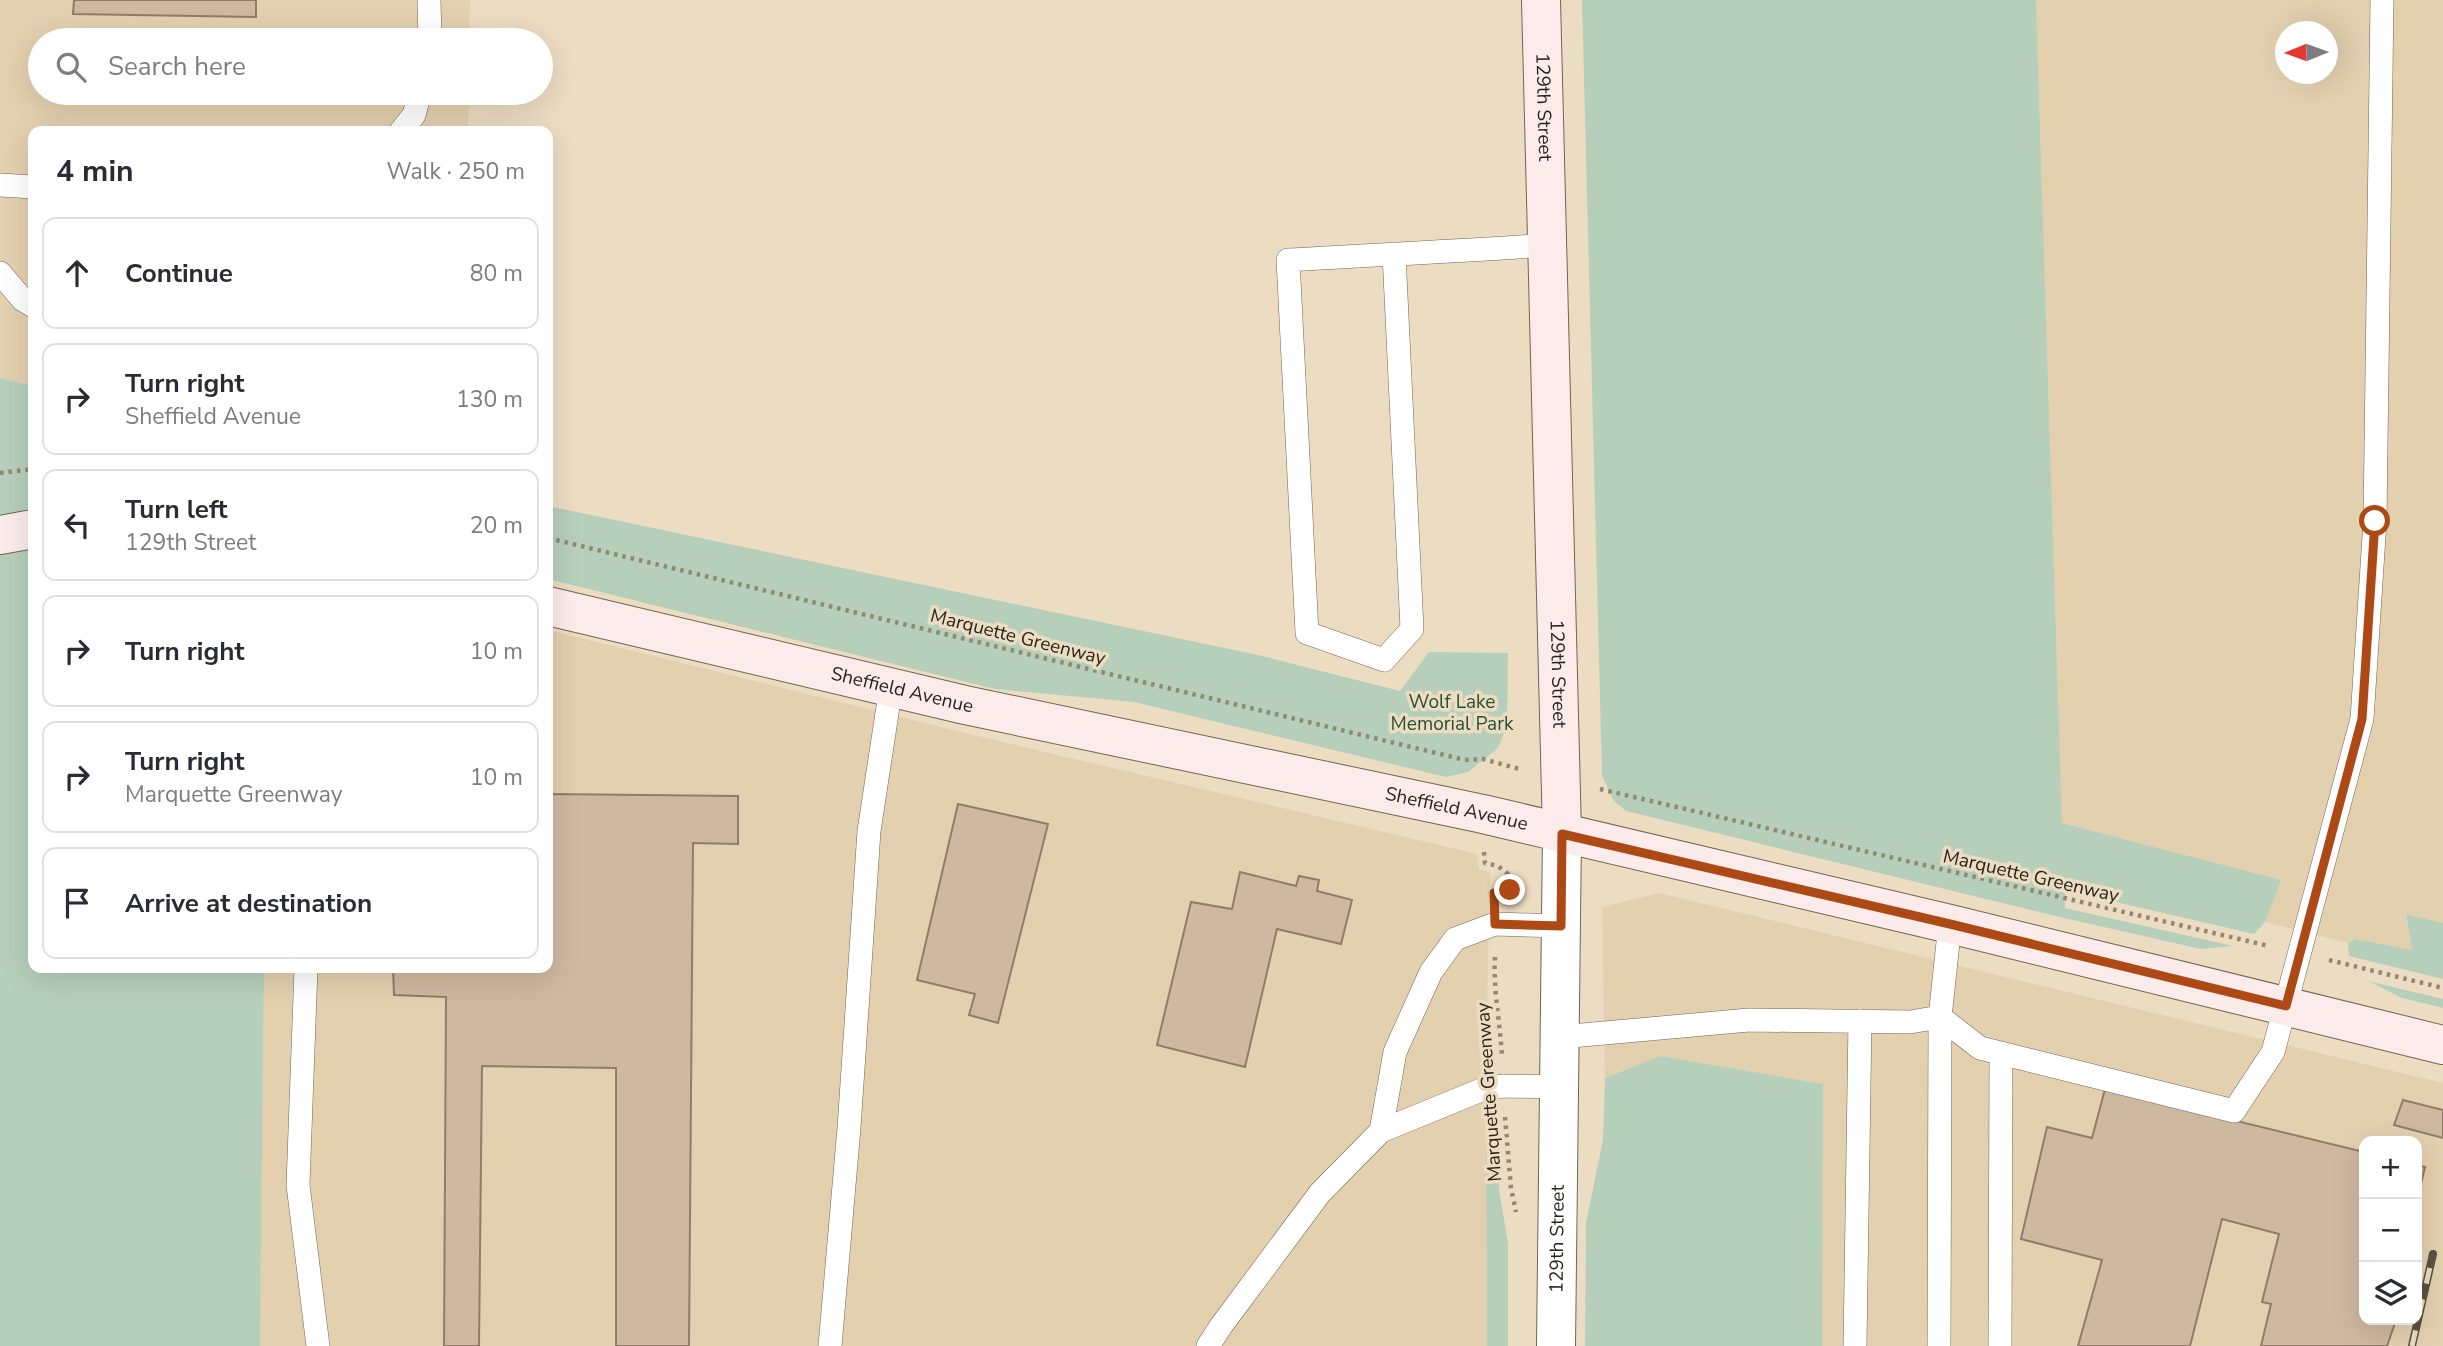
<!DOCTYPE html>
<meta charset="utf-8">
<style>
:root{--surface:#fff;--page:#f7f7f7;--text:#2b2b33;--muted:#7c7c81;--line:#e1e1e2}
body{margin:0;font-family:"Nunito Sans",sans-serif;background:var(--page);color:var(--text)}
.controls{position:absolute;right:21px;bottom:21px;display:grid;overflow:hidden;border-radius:14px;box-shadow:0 7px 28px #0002}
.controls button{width:63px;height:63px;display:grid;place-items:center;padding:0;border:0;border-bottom:2px solid var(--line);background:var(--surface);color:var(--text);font:35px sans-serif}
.compass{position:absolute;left:2275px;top:21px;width:63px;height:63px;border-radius:50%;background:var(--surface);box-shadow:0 7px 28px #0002;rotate:269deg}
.stop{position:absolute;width:21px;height:21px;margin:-16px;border:5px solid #ac4914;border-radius:50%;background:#fff}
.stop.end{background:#ac4914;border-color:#fff;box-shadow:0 2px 7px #0008}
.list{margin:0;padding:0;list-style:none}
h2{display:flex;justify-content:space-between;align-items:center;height:91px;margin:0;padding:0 28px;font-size:30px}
h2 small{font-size:23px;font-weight:400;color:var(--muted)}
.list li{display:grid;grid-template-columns:46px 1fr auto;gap:21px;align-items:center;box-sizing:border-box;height:112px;margin:0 14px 14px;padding:0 14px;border:2px solid var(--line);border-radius:14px}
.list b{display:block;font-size:26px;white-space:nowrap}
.list p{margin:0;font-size:23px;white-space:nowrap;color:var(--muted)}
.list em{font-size:23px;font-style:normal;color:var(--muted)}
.icon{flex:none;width:38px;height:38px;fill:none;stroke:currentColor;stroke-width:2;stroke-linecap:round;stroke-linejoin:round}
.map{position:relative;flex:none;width:2443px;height:1346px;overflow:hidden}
.search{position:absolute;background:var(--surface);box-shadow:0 7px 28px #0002;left:28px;top:28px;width:525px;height:77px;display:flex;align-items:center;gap:18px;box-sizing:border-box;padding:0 24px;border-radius:38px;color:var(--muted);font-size:26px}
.panel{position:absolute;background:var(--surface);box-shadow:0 7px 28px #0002;left:28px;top:126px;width:525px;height:847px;border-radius:14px}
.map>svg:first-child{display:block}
</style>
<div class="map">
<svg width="2443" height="1346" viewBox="0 0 2443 1346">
<rect width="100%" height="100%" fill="#ecdcc2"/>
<!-- built -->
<path fill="#e3d0af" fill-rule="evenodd" d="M0,0H470L469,40H40V93H469L468,131H33V386L0,378Z
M2036,0H2443V923L2406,914L2413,951L2355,939L2348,943L2265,922L2280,880L2062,823ZM2286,32H2328V74H2286Z
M548,630L990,739L1477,854L1479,870L1490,872L1486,1057L1487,1346H260L264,968H548Z
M1659,893L2443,1083V1346H1822V1084L1660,1056L1605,1078L1602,907ZM2364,1141H2417V1320H2364Z"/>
<!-- green -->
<path fill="#b6cfba" d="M1582,0H2036L2062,823L2281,880L2265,922L2254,934L2064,890L2065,908L2233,946L2201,949L2064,918L1626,811L1614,801L1602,776Z
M0,378L33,386V968H264L260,1346H0Z
M548,506L1258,655L1400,691L1429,652L1508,653L1507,726L1498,748L1468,772L1446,777L1134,702L995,689L548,579Z
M2406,914L2443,923V979L2349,956L2348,943L2355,939L2412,950Z
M2368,981L2443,999V1008L2402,998Z
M1660,1056L1823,1084L1822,1346H1585L1586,1223L1603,1140L1605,1078Z
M1494,1133L1500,1196L1508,1243V1346H1487L1486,1137Z"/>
<!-- building -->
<path fill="#cfb8a0" stroke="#907c68" stroke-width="2" d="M74,0H256V17L73,14Z
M548,794L738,796V844L693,843L689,1346H616V1068L482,1066L479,1346H444L446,997L394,995L393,968H548Z
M958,804L1048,824L998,1023L969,1015L975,994L917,980Z
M1240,872L1296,886L1299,876L1319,880L1317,891L1352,900L1341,944L1277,929L1245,1067L1157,1045L1191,902L1232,909Z
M2105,1089L2364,1152V1320H2396L2387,1346H2261L2271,1304L2262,1302L2279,1234L2222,1219L2190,1346H2078L2102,1260L2021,1239L2047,1127L2092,1138Z
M2403,1100L2443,1110V1138L2394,1125Z
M2417,1165L2425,1167L2417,1201Z"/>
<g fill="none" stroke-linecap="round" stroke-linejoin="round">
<!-- service casing -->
<g stroke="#73654e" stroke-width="24">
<path id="service" d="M429,0L430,40
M401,131L414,115L420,93
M0,185L33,187
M1394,254L1412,629L1384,660L1307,633L1288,260C1374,255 1461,251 1547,245
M0,273L23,300L33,306
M1950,924L1940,1017L1980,1048L2234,1111L2273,1052L2362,719L2375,521L2382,0
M306,968L298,1185L318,1346
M1560,1037L1749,1020L1910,1022L1940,1017L1939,1346
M1381,1131L1395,1052L1431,972L1455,939L1495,924L1561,926
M830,1346L849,1128L869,831L891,687
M1208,1346L1221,1326L1320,1193L1381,1131L1486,1088L1504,1086L1560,1087
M1855,1346L1860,1021
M2000,1346L2001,1053"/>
</g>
<!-- minor casing -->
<g stroke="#73654e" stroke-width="40">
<g id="minor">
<path id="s1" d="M1556,1346L1562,834"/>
</g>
</g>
<!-- secondary casing -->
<g stroke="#73654e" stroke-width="40">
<g id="secondary">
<path id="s2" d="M1541,0L1562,834"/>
<path d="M0,535L33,529"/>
<path id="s3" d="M548,606L965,705L1483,814L1950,924L2443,1045"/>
</g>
</g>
<!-- path -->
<path stroke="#928775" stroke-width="4.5" stroke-dasharray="3.5 5" stroke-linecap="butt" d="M0,473L33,469
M548,538L1465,760L1483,759L1523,770
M1600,789L2269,946
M1484,852L1485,863L1498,866L1508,874L1510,890L1505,891
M1495,957C1493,990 1500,1022 1502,1056
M2329,960L2443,988
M1505,1117L1511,1188L1516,1212"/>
<!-- service -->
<use href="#service" stroke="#fff" stroke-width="23"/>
<!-- minor -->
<use href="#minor" stroke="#fff" stroke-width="38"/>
<!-- secondary -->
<use href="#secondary" stroke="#fcebeb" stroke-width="38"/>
<!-- rail casing -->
<g stroke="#5a5244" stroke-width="8">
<path id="rail" d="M2412,1346L2433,1254"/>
</g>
<!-- rail -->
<use href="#rail" stroke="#ecdcc2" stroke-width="5" stroke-dasharray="16" stroke-linecap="butt"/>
</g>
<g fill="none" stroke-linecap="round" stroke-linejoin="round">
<!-- route -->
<path stroke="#ac4914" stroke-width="9" d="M1510,890L1494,893L1495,924L1561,926L1562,834L1950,924L2286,1006L2362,719L2375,521"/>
</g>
<g text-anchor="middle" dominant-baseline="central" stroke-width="7" stroke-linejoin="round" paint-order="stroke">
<!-- street labels -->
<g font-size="19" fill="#2a241b" stroke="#ecdcc2">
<text stroke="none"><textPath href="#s2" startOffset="107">129th Street</textPath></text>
<text transform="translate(1018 637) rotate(14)">Marquette Greenway</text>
<text stroke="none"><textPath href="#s2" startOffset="674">129th Street</textPath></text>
<text stroke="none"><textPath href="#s3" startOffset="364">Sheffield Avenue</textPath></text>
<text stroke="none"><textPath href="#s3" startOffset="931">Sheffield Avenue</textPath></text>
<text transform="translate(2031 876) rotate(13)">Marquette Greenway</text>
<text transform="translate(1489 1092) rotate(-94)">Marquette Greenway</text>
<text stroke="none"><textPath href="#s1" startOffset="107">129th Street</textPath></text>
</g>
<!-- park labels -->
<g font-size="19" fill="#275131" stroke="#ecdcc2">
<text x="1452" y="702">Wolf Lake<tspan x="1452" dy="22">Memorial Park</tspan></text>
</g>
</g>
</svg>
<div class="controls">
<button>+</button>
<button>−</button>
<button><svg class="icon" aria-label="layers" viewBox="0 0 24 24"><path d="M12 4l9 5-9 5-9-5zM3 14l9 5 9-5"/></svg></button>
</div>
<svg class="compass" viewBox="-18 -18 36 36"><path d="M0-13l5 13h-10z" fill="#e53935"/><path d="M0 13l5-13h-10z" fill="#7c7c81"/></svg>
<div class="stop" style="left:2375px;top:521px"></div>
<div class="stop end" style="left:1510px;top:890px"></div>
<div class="search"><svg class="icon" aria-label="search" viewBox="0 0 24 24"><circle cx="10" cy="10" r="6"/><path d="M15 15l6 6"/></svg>Search here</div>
<section class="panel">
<h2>4 min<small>Walk · 250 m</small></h2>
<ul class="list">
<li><svg class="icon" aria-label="ahead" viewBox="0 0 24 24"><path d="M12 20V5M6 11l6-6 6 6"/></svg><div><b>Continue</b></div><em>80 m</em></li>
<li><svg class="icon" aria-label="right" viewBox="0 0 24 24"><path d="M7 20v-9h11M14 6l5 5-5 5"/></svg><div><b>Turn right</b><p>Sheffield Avenue</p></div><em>130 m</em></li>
<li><svg class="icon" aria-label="left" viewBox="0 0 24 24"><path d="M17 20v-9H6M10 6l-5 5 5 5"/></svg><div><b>Turn left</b><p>129th Street</p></div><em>20 m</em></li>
<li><svg class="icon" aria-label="right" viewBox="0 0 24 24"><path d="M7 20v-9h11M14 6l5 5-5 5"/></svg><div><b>Turn right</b></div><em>10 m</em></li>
<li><svg class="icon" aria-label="right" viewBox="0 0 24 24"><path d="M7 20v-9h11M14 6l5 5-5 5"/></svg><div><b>Turn right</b><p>Marquette Greenway</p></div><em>10 m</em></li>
<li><svg class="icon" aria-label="arrive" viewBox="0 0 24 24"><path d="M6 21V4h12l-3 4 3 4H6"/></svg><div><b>Arrive at destination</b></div></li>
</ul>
</section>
</div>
